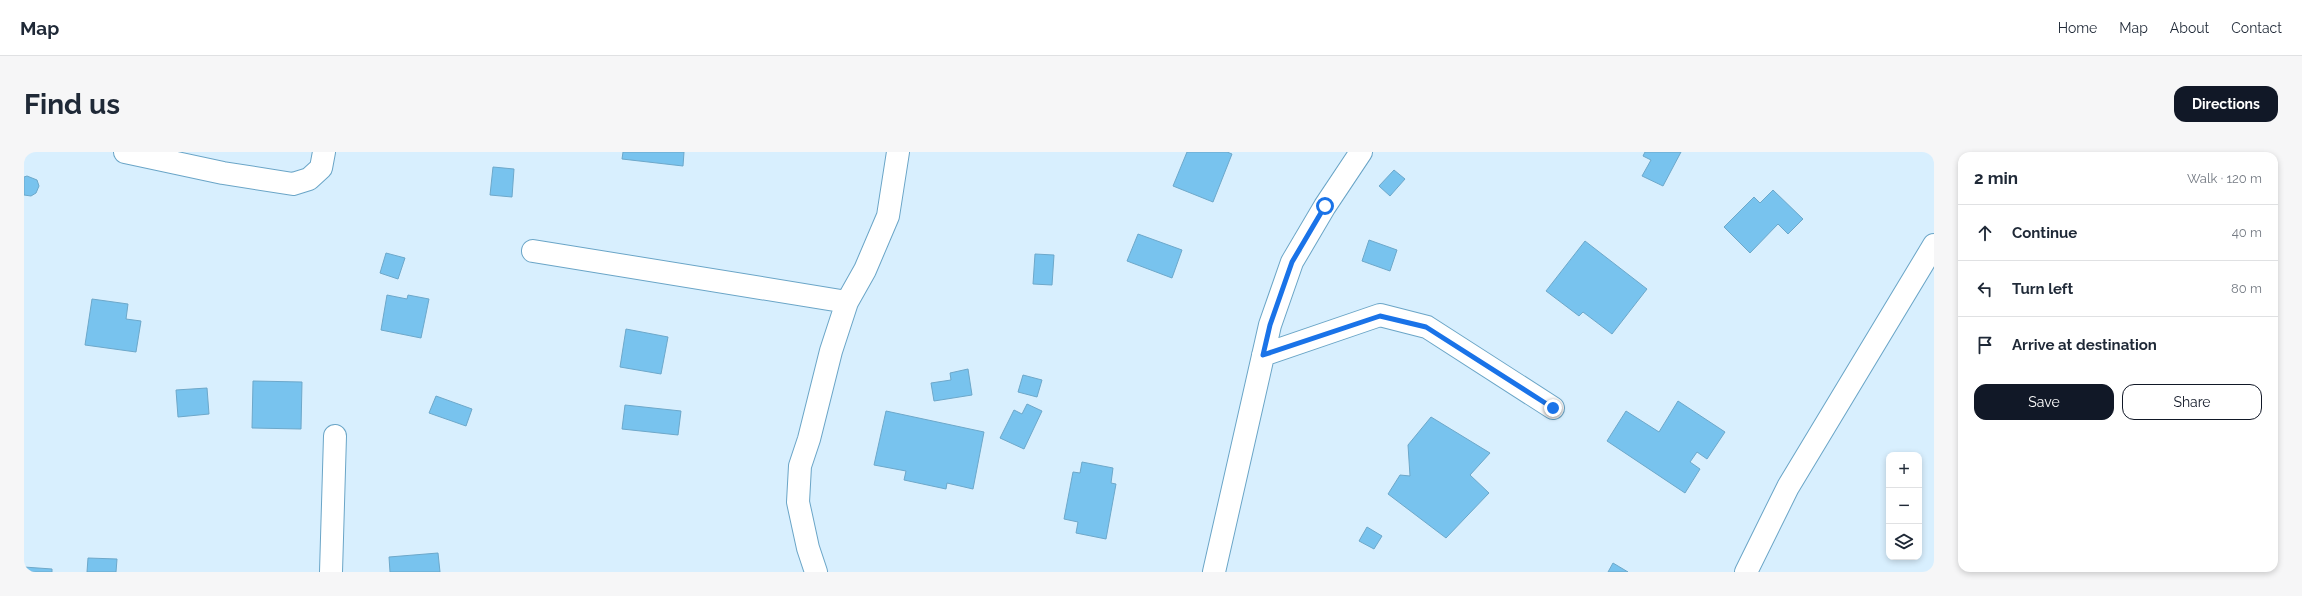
<!DOCTYPE html>
<meta charset="utf-8">
<style>
:root{--surface:#fff;--page:#f6f6f7;--text:#1f2937;--muted:#747a83;--line:#e0e1e3;--accent:#111827}
body{margin:0;font-family:Raleway,sans-serif;background:var(--page);color:var(--text)}
.controls{position:absolute;right:12px;bottom:12px;display:grid;overflow:hidden;border-radius:8px;box-shadow:0 2px 6px #0003}
.controls button{width:36px;height:36px;display:grid;place-items:center;padding:0;border:0;border-bottom:1px solid var(--line);background:var(--surface);color:var(--text);font:20px sans-serif}
.stop{position:absolute;width:12px;height:12px;margin:-9px;border:3px solid #1a73e8;border-radius:50%;background:#fff}
.stop.end{background:#1a73e8;border-color:#fff;box-shadow:0 1px 4px #0008}
.list{margin:0;padding:0;list-style:none}
h2{display:flex;justify-content:space-between;align-items:center;height:52px;margin:0;padding:0 16px;font-size:17px}
h2 small{font-size:13px;font-weight:400;color:var(--muted)}
.list li{display:grid;grid-template-columns:26px 1fr auto;gap:12px;align-items:center;box-sizing:border-box;height:56px;padding:0 16px;border-top:1px solid var(--line)}
.list b{display:block;font-size:15px;white-space:nowrap}
.list em{font-size:13px;font-style:normal;color:var(--muted)}
.actions{display:flex;gap:8px;padding:12px 16px}
.actions a{flex:1;padding:9px 0;border:1px solid var(--accent);border-radius:12px;text-align:center;font-size:14px;color:var(--accent)}
.actions .main{background:var(--accent);color:#fff}
.icon{flex:none;width:22px;height:22px;fill:none;stroke:currentColor;stroke-width:2;stroke-linecap:round;stroke-linejoin:round}
.map{position:relative;flex:none;width:1910px;height:420px;overflow:hidden;border-radius:12px}
header{display:flex;align-items:center;gap:24px;box-sizing:border-box;height:56px;padding:0 20px;background:var(--surface);border-bottom:1px solid var(--line)}
header strong{font-size:19px}
nav{display:flex;gap:22px;margin-inline-start:auto;font-size:14px}
.intro{display:flex;align-items:center;justify-content:space-between;box-sizing:border-box;height:96px;padding:0 24px}
h1{margin:0;font-size:28px}
.button{padding:10px 18px;border-radius:12px;background:var(--accent);color:#fff;font-size:14px;font-weight:700}
main{display:flex;gap:24px;padding:0 24px}
aside{flex:1;background:var(--surface);border-radius:12px;box-shadow:0 2px 6px #0003}
.map>svg:first-child{display:block}
</style>
<header>
<strong>Map</strong>
<nav><a>Home</a><a>Map</a><a>About</a><a>Contact</a></nav>
</header>
<div class="intro"><h1>Find us</h1><a class="button">Directions</a></div>
<main>
<div class="map">
<svg width="1910" height="420" viewBox="0 0 1910 420">
<rect width="100%" height="100%" fill="#d8effe"/>
<!-- building -->
<path fill="#78c3ee" stroke="#6da8ca" d="M599,0H660L659,14L598,7Z
M1163,0H1203L1208,2L1189,50L1149,34Z
M1621,0H1657L1639,34L1618,24L1627,8L1619,4Z
M469,15L490,17L488,45L466,43Z
M1370,18L1381,27L1366,44L1355,34Z
M3,24L13,28L15,34L12,41L7,44L0,43V25Z
M1749,38L1779,67L1764,82L1754,72L1726,101L1700,75L1730,45L1736,51Z
M1114,82L1158,98L1148,126L1103,109Z
M1345,88L1373,98L1366,119L1338,109Z
M1561,89L1623,137L1588,182L1559,160L1555,164L1522,139Z
M362,101L381,106L374,127L356,121Z
M1011,102L1030,103L1028,133L1009,132Z
M363,143L383,147L384,143L405,147L397,186L357,178Z
M68,147L104,152L102,167L117,169L112,200L61,193Z
M602,177L644,185L637,222L596,215Z
M944,217L948,243L910,249L907,231L927,228L926,221Z
M999,223L1018,228L1013,245L994,240Z
M229,229L278,230L277,277L228,276Z
M183,236L185,262L154,265L152,238Z
M412,244L448,257L442,274L405,261Z
M1654,249L1701,280L1683,307L1673,300L1666,310L1676,317L1661,341L1583,289L1602,259L1635,280Z
M1003,252L1018,259L1000,297L976,286L990,258L998,262Z
M601,253L657,259L654,283L598,277Z
M862,259L960,280L949,337L923,331L922,337L880,328L882,319L850,313Z
M1407,265L1466,301L1446,323L1465,341L1422,386L1364,342L1376,323L1386,324L1384,293Z
M1058,310L1089,316L1087,331L1092,332L1082,387L1052,381L1054,370L1040,367L1049,320L1056,321Z
M1343,375L1358,384L1350,397L1335,389Z
M414,401L416,420H366L365,405Z
M64,406L93,407L92,420H63Z
M1589,411L1604,420H1584Z
M0,415L28,417V420H0Z"/>
<g fill="none" stroke-linecap="round" stroke-linejoin="round">
<!-- street casing -->
<g stroke="#6aa5c7" stroke-width="24">
<path id="street" d="M101,0L199,21L269,32L285,27L297,16L300,0
M509,99L823,150
M1239,203L1356,163L1403,175L1529,256
M307,420L311,284
M792,420L784,396L774,350L776,314L785,287L807,199L823,150L841,118L864,64L874,0
M1190,420L1246,173L1268,110L1301,54L1337,0
M1722,420L1764,335L1910,93"/>
</g>
<!-- street -->
<use href="#street" stroke="#fff" stroke-width="22"/>
</g>
<g fill="none" stroke-linecap="round" stroke-linejoin="round">
<!-- route -->
<path stroke="#1a73e8" stroke-width="5" d="M1301,54L1268,110L1246,173L1239,203L1356,164L1402,175L1529,256"/>
</g>
</svg>
<div class="controls">
<button>+</button>
<button>−</button>
<button><svg class="icon" aria-label="layers" viewBox="0 0 24 24"><path d="M12 4l9 5-9 5-9-5zM3 14l9 5 9-5"/></svg></button>
</div>
<div class="stop" style="left:1301px;top:54px"></div>
<div class="stop end" style="left:1529px;top:256px"></div>
</div>
<aside>
<h2>2 min<small>Walk · 120 m</small></h2>
<ul class="list">
<li><svg class="icon" aria-label="ahead" viewBox="0 0 24 24"><path d="M12 20V5M6 11l6-6 6 6"/></svg><div><b>Continue</b></div><em>40 m</em></li>
<li><svg class="icon" aria-label="left" viewBox="0 0 24 24"><path d="M17 20v-9H6M10 6l-5 5 5 5"/></svg><div><b>Turn left</b></div><em>80 m</em></li>
<li><svg class="icon" aria-label="arrive" viewBox="0 0 24 24"><path d="M6 21V4h12l-3 4 3 4H6"/></svg><div><b>Arrive at destination</b></div></li>
</ul>
<div class="actions"><a class="main">Save</a><a>Share</a></div>
</aside>
</main>
